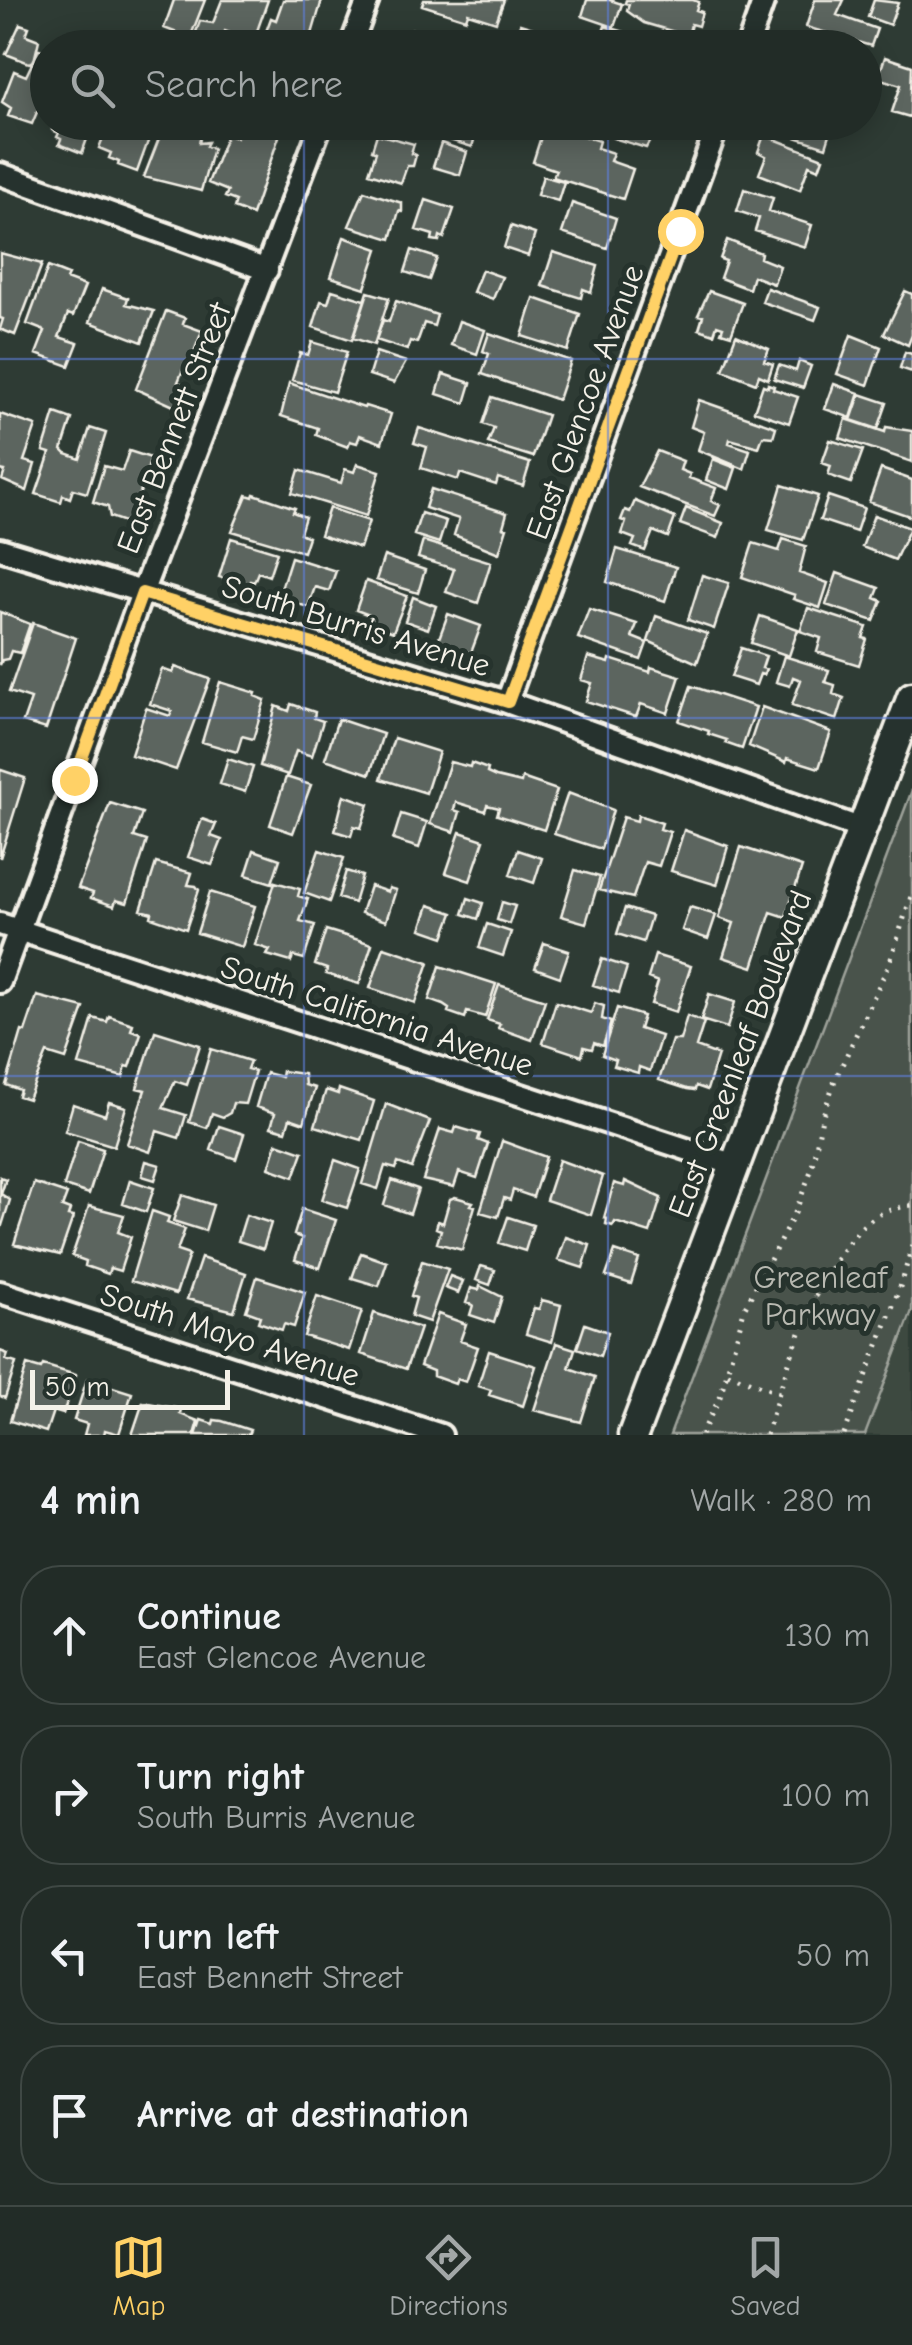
<!DOCTYPE html>
<meta charset="utf-8">
<style>
:root{--surface:#222c27;--page:#2e3833;--text:#f1f3f6;--muted:#a2a7a7;--line:#3f4844;--accent:#ffd166}
body{margin:0;font-family:"Comic Neue",sans-serif;background:var(--page);color:var(--text)}
.scale{position:absolute;left:30px;bottom:25px;width:200px;box-sizing:border-box;padding-left:10px;border:5px solid #f4f1e8;border-top:0;font-size:28px;line-height:35px;white-space:nowrap;color:#f4f1e8;-webkit-text-stroke:8px #26332d;paint-order:stroke}
.stop{position:absolute;width:30px;height:30px;margin:-22px;border:8px solid #ffd166;border-radius:50%;background:#fff}
.stop.end{background:#ffd166;border-color:#fff;box-shadow:0 2px 10px #0008}
.list{margin:0;padding:0;list-style:none}
h2{display:flex;justify-content:space-between;align-items:center;height:130px;margin:0;padding:0 40px;font-size:42px}
h2 small{font-size:32px;font-weight:400;color:var(--muted)}
.list li{display:grid;grid-template-columns:65px 1fr auto;gap:30px;align-items:center;box-sizing:border-box;height:140px;margin:0 20px 20px;padding:0 20px;border:2px solid var(--line);border-radius:40px}
.list b{display:block;font-size:38px;white-space:nowrap}
.list p{margin:0;font-size:32px;white-space:nowrap;color:var(--muted)}
.list em{font-size:32px;font-style:normal;color:var(--muted)}
.icon{flex:none;width:55px;height:55px;fill:none;stroke:currentColor;stroke-width:2;stroke-linecap:round;stroke-linejoin:round}
.map{position:relative;flex:none;width:912px;height:1435px;overflow:hidden}
.search{position:absolute;background:var(--surface);box-shadow:0 5px 25px #0003;left:30px;right:30px;top:30px;height:110px;display:flex;align-items:center;gap:25px;box-sizing:border-box;padding:0 35px;border-radius:55px;color:var(--muted);font-size:38px}
.sheet{height:770px;background:var(--surface)}
nav{display:flex;justify-content:space-around;align-items:center;box-sizing:border-box;height:140px;border-top:2px solid var(--line);background:var(--surface);font-size:28px;color:var(--muted)}
nav a{display:grid;justify-items:center;gap:5px}
nav .on{color:var(--accent)}
.map>svg:first-child{display:block}
</style>
<div class="map">
<svg width="912" height="1435" viewBox="0 0 912 1435">
<rect width="100%" height="100%" fill="#2e3b34"/>
<filter id="ink" filterUnits="userSpaceOnUse"><feTurbulence type="fractalNoise" baseFrequency=".01" numOctaves="2"/><feDisplacementMap in="SourceGraphic" scale="20" xChannelSelector="R" yChannelSelector="G"/><feConvolveMatrix kernelMatrix="1 2 1 2 8 2 1 2 1" color-interpolation-filters="sRGB"/></filter>
<g filter="url(#ink)">
<!-- built -->
<path fill="#3c4841" d="M912,1311V1435H865Z"/>
<!-- green -->
<path fill="#48524c" stroke="#9ea29a" stroke-width="2.5" d="M912,790V1311L865,1435H670Z"/>
<!-- building -->
<path fill="#5c655e" stroke="#f4f1e8" stroke-width="2.5" d="M174,0H205L190,38L164,28Z
M222,0H268L251,48L226,44L230,33L225,31L218,48L191,46L200,21L213,23Z
M283,0H322L310,41L307,45L287,38L284,48H260L271,18L276,20Z
M424,0H504L496,22L468,13L466,19L422,5Z
M587,0H610L622,4L614,27L582,16Z
M626,0H693L699,2L696,10L702,12L698,26L691,24L688,36L644,23L627,11L629,4L625,3Z
M815,0H844L837,15L877,29L871,46L806,27Z
M874,0L898,3L890,25L868,17Z
M20,24L29,27L26,35L39,40L34,61L29,63L6,54Z
M520,24L549,33L544,48H512Z
M605,26L628,33L623,47L600,40Z
M412,29L461,45L460,48H406Z
M589,37L619,48H586Z
M46,48L48,86L32,124L8,116L11,108L2,102L14,71L26,76L39,49L45,51Z
M885,57L912,66L910,117L892,112L901,85L878,78Z
M52,122H93L82,153L59,144L61,139L57,137L59,133L52,130Z
M109,122H155L137,172L118,165L119,162L109,158L111,153L99,148Z
M181,122L203,125L199,143L208,142L206,146L213,148L201,191L144,177L163,128L175,135Z
M242,122H284L252,215L234,208L236,201L225,197L228,191L208,183L227,134L236,137Z
M391,122H479V123L472,147Z
M618,122H654L653,126L657,127L646,148L613,138Z
M775,122H823L826,124L824,132L830,134L826,147L773,130Z
M545,124L599,141L597,148L613,153L610,161L633,169L623,199L553,177L556,170L533,162Z
M377,134L414,144L411,153L416,155L413,166H407L401,183L369,173L376,152L372,150Z
M764,135L823,158L819,169L809,165L800,190L759,174L766,156L758,152Z
M441,143L467,152L460,175L433,167Z
M543,176L564,182L558,201L537,195Z
M744,189L773,198L769,211L812,225L805,247L755,231L759,218L737,211Z
M364,191L402,203V212L399,211L391,239L349,226Z
M426,200L454,209L444,238L440,236L439,241L432,240L433,235L416,230Z
M572,203L616,218L607,248L562,233Z
M511,226L535,234L528,256L504,248Z
M344,237L378,249L365,288L331,277Z
M727,240L761,253L760,258L780,266L774,284L753,276L749,289L720,278L726,261L720,259Z
M412,250L437,258L429,280L405,272Z
M553,252L598,266L591,292L583,289L581,298L542,286Z
M0,253L42,264L15,335L0,329L3,319L0,318Z
M48,267L68,275L66,279L85,286L73,316L68,314L59,337L78,343L69,366L36,354L45,331L27,324Z
M482,270L502,277L493,299L473,292Z
M767,288L820,307L815,320L762,302Z
M102,289L128,298L126,304L154,311L142,342L90,322Z
M332,290L365,300L352,340L313,327L321,301L328,303Z
M709,291L743,303L731,335L721,332L723,327L717,325L714,334L699,329L703,316L698,315Z
M905,291L912,294V335L908,345L884,334Z
M368,292L389,298L374,345L353,338Z
M534,298L580,314L568,351L522,336Z
M396,301L437,315L434,326L424,323L417,343L410,341L407,350L376,340L383,320L389,322Z
M166,311L185,318L183,324L202,331L188,368L184,367L178,382L186,385L178,408L136,389Z
M459,321L485,330L477,354L451,345Z
M489,333L571,361L558,400L482,374L489,354L483,351Z
M736,335L769,349L764,361L773,364L768,379L759,375L756,383L723,370Z
M851,335L881,347L868,385L837,374Z
M312,342L347,352L334,392L292,380L300,353L308,355Z
M376,352L406,362L394,383L369,375Z
M905,352L912,354V372L900,368Z
M799,361L811,366L803,388L774,379L779,365L796,371Z
M443,374L471,383L465,403L437,394Z
M289,383L364,408L365,406L391,414L382,443L360,435L357,443L350,441L348,447L316,435L318,428L281,416Z
M768,384L774,386L773,389L798,397L789,423L754,411L763,385L768,387Z
M834,384L859,393L851,418L825,409Z
M860,394L887,403L878,429L851,420Z
M492,397L547,415L533,457L488,443L494,428L483,424Z
M699,400L776,427L773,437L763,436L759,447L730,439L729,443L750,450L744,469L698,450L704,432L691,427Z
M55,413L72,419L62,450L66,454L80,459L90,428L106,433L87,493L73,489L70,498L63,495L61,502L36,494L50,453L43,451Z
M0,414L36,426L24,461L35,464L27,491L2,480L5,471L0,470Z
M846,419L885,432L886,427L912,431V462L840,438Z
M419,428L530,463L523,486L498,478L496,485L460,473L458,480L421,468L427,447L414,443Z
M830,440L863,450L851,483L828,475L831,466L822,463Z
M129,451L151,458L130,524L110,517L108,507L93,502L104,466L122,471Z
M657,451L683,461L680,470L690,474L689,478L716,488L711,501L720,505L715,516L639,487Z
M713,459L736,468L729,489L706,480Z
M357,464L380,471L366,516L292,493L299,470L341,483L345,469L354,472Z
M881,469L912,480V517L869,502Z
M782,485L818,496L803,540L768,530Z
M431,489L507,513L503,527L507,528L499,553L454,535L459,519L425,508Z
M254,494L295,508L293,512L305,517L300,533L308,537L303,552L232,531L247,495L253,497Z
M828,496L864,508L856,532L820,520Z
M635,501L675,518L668,537L653,531L645,551L632,546L635,539L622,534L626,522L621,520L625,510L630,512Z
M329,508L369,521L360,548L320,535Z
M686,508L723,523L718,538L680,524Z
M421,513L446,521L439,543L414,535Z
M874,515L910,528L895,560L862,547Z
M231,538L277,552L269,576L258,572L254,582L250,581L248,586L219,577Z
M783,539L806,546L799,573L828,583L820,608L793,599L795,595L742,577L753,543L779,551Z
M423,541L491,562L478,603L446,592L454,569L418,558Z
M617,549L676,567L665,601L607,582Z
M384,556L425,570L418,593L376,580Z
M291,557L336,571L329,591L315,587L308,607L278,598Z
M837,573L879,588L875,598L882,601L874,621L826,605Z
M702,575L729,583L714,629L688,620Z
M366,581L407,596L393,632L369,623L372,616L356,610Z
M413,597L436,606L428,629L405,621Z
M808,608L867,627L863,638L867,639L859,665L817,652L821,638L800,631Z
M589,609L637,624L632,637L647,643L641,660L578,638Z
M0,612L30,624L20,653L11,651L8,659L2,660L0,665Z
M448,614L481,626L471,653L448,650L450,645L438,641Z
M656,616L707,634L697,663L648,641Z
M760,616L798,629L789,656L751,643Z
M33,623L76,638L46,729L23,722L31,699L9,692Z
M741,648L766,656L762,668L766,669L764,675L760,674L756,685L731,677Z
M784,656L829,670L825,682L835,685L833,694L844,698L837,720L792,705L801,680L793,677L790,686L776,682Z
M588,657L609,663L610,659L650,672L651,667L680,676L668,713L641,704L636,717L586,701L592,683L581,680Z
M175,667L210,679L176,770L131,755L146,708L170,716L172,711L150,704L162,669L173,673Z
M220,682L256,693L255,696L265,700L253,739L242,736L237,752L202,742Z
M691,686L756,707L742,749L725,743L727,740L708,734L709,731L679,721Z
M291,704L315,712L314,718L323,721L312,756L296,751L288,775L260,766L276,706L289,711Z
M762,707L831,732L819,768L787,758L786,762L749,746Z
M338,719L383,734L370,774L325,759Z
M394,738L439,752L426,793L381,779Z
M228,759L253,767L245,792L220,784Z
M450,762L470,767L471,763L488,769L487,773L496,777L521,783L522,778L557,790L544,830L497,815L499,808L487,805L485,811L456,802L454,810L460,812L454,832L430,824Z
M1,770L25,778L0,858V772Z
M286,777L311,785L293,833L270,825Z
M568,793L613,810L601,849L554,834Z
M344,795L369,804L361,828L354,826L351,836L335,831Z
M110,803L142,813L134,837L147,841L127,903L116,900L114,906L91,898L93,893L78,888Z
M401,814L427,822L419,848L393,840Z
M638,815L662,823L660,829L670,832L659,866L645,862L633,898L599,890L623,817L637,821Z
M202,819L216,824L211,836L222,840L212,865L188,857Z
M684,830L728,846L717,885L671,871Z
M460,832L484,840L470,881L446,873Z
M741,847L802,867L786,917L771,912L753,967L723,957L734,923L719,918Z
M254,850L280,859L272,883L246,875Z
M319,850L344,858L329,902L304,893Z
M518,850L542,858L534,883L510,875Z
M156,863L192,873L188,885L196,886L199,890L186,929L151,917L152,913L141,910Z
M575,870L600,877L586,923L561,916Z
M346,871L362,876L354,903L338,898Z
M275,882L300,889L298,896L308,899L300,921L315,925L304,959L293,956L291,962L267,955L270,950L255,945Z
M370,886L388,892L389,888L396,890L386,921L361,913Z
M210,892L255,906L242,947L197,933Z
M468,898L483,903L478,919L463,914Z
M502,902L515,906L509,924L497,920Z
M429,905L453,913L444,937L421,929Z
M690,907L716,915L708,939L682,930Z
M625,908L651,916L643,942L617,934Z
M487,924L511,932L503,956L479,948Z
M326,930L372,944L359,984L326,974L327,969L315,965Z
M544,943L569,951L560,977L535,968Z
M384,947L429,962L415,1003L370,988Z
M655,955L691,966L676,1012L651,1004L658,982L648,978Z
M602,959L627,967L619,993L593,985Z
M440,966L496,984L485,1017L467,1012L465,1018L448,1012L449,1009L443,1005L429,1000Z
M499,985L545,1000L532,1040L498,1028L500,1024L487,1020Z
M709,994L735,1002L727,1028L701,1020Z
M37,996L84,1008L66,1059L47,1053L28,1099L18,1096L20,1090L6,1085L22,1031L25,1032Z
M556,1002L591,1013L595,1003L604,1006L602,1019L611,1022L603,1046L594,1043L592,1049L584,1047L582,1056L543,1043Z
M617,1008L643,1016L639,1029L661,1036L650,1071L639,1067L638,1073L614,1066L616,1060L602,1055Z
M109,1016L133,1024L131,1030L141,1033L130,1067L126,1066L123,1077L79,1065L93,1018L107,1022Z
M687,1016L704,1022L696,1047L718,1055L707,1090L696,1086L695,1090L687,1089L659,1080L672,1040H680Z
M155,1031L200,1045L187,1085L175,1081L163,1108L186,1115L179,1138L157,1131L150,1152L127,1144L145,1090L137,1088Z
M211,1049L250,1061L247,1069L255,1071L245,1104L233,1103L230,1113L223,1117L212,1113L207,1128L189,1122Z
M282,1071L304,1074L305,1085L315,1088L304,1123L290,1118L286,1131L271,1127L275,1113L256,1107L266,1073L281,1077Z
M339,1089L374,1101L362,1140L315,1126L326,1090L338,1094Z
M109,1102L126,1107L114,1146L65,1131L73,1104L105,1115Z
M386,1104L430,1121L412,1168L398,1163L396,1169L385,1166L378,1189L362,1184Z
M219,1126L244,1134L236,1159L211,1150Z
M456,1127L480,1134L478,1140L488,1144L477,1178L459,1172L454,1187L423,1180L440,1129L454,1133Z
M78,1141L103,1149L89,1194L64,1186Z
M502,1141L546,1157L533,1197L513,1190L510,1200L504,1198L498,1217L480,1212Z
M277,1143L303,1152L294,1177L269,1168Z
M335,1160L360,1169L347,1208L322,1200Z
M559,1160L603,1176L591,1215L546,1200Z
M146,1161L160,1165L155,1180L142,1176Z
M0,1177L6,1179L1,1194L10,1200L0,1232Z
M130,1180L154,1188L146,1212L123,1204Z
M392,1180L418,1189L410,1214L384,1205Z
M625,1181L661,1198L650,1233L615,1222L613,1226L606,1224L607,1219L604,1218L614,1183L624,1186Z
M34,1183L67,1194L62,1207L70,1210L68,1216L73,1217L60,1255L14,1244Z
M182,1195L213,1205L205,1231L173,1221Z
M455,1197L473,1202L471,1205L475,1206L462,1250L437,1243L441,1230L436,1228L438,1221L443,1223L450,1199Z
M89,1206L124,1215L118,1232L131,1237L120,1271L110,1268L108,1274L85,1266L86,1261L72,1256Z
M302,1209L336,1220L320,1268L295,1260L302,1238L294,1235Z
M152,1211L169,1217L167,1223L185,1229L177,1251L189,1255L176,1294L131,1281Z
M246,1215L271,1223L263,1249L238,1241Z
M508,1217L533,1225L525,1251L499,1243Z
M566,1237L590,1245L583,1268L558,1260Z
M615,1251L639,1259L631,1284L606,1276Z
M361,1253L387,1262L379,1286L352,1278Z
M201,1258L246,1273L234,1311L187,1299Z
M422,1261L448,1269L429,1322L411,1316L416,1298L411,1296Z
M481,1266L495,1270L490,1285L476,1280Z
M450,1276L463,1281L458,1293L445,1288Z
M257,1277L305,1292L294,1327L284,1324L282,1330L258,1322L260,1316L246,1311Z
M480,1286L502,1297L494,1323L470,1315L473,1305L466,1303L471,1288L479,1290Z
M317,1296L362,1311L349,1350L304,1336Z
M542,1300L561,1305L552,1342L526,1334L534,1308L539,1309Z
M374,1313L420,1328L406,1369L361,1354Z
M438,1314L466,1324L460,1341L478,1347L466,1382L457,1379L455,1384L433,1376V1371L420,1366Z
M585,1324L608,1332L600,1356L577,1348Z
M556,1343L575,1349L569,1368L595,1377L581,1422L534,1410Z
M0,1351L8,1354L6,1360L16,1363L5,1398L0,1396Z
M489,1351L536,1366L523,1406L489,1395L491,1390L478,1386Z
M27,1365L41,1369L43,1365L76,1375L63,1414L53,1411L46,1432L10,1421Z
M87,1379L132,1393L119,1434L105,1430L104,1435H84L87,1424L74,1420Z
M143,1402L181,1409L180,1414L198,1421L194,1435H132Z
M201,1420L213,1424L214,1420L222,1421L250,1430L248,1435H196Z"/>
<g fill="none" stroke-linecap="round" stroke-linejoin="round">
<!-- minor casing -->
<g stroke="#f4f1e8" stroke-width="28">
<path id="minor" d="M350,48L368,0
M747,48L764,0
M0,174L267,270
M0,549L507,702L862,829
M507,702L719,122
M0,924L735,1165
M0,982L142,593L322,122
M0,1292L441,1435"/>
</g>
<!-- tertiary casing -->
<g stroke="#f4f1e8" stroke-width="35">
<path id="tertiary" d="M633,1435L912,697"/>
</g>
<!-- path -->
<path stroke="#f4f1e8" stroke-width="5" stroke-dasharray="2.5 8" stroke-linecap="butt" d="M728,1373L779,1393
M701,1435L720,1397L745,1307L795,1213L811,1171L822,1118L835,1080L890,962L912,893
M766,1435C786,1369 814,1275 863,1226C876,1213 894,1208 912,1205
M844,1435L903,1279L912,1245"/>
<!-- minor -->
<use href="#minor" stroke="#26332d" stroke-width="20"/>
<!-- tertiary -->
<use href="#tertiary" stroke="#26332d" stroke-width="28"/>
</g>
</g>
<g fill="none" stroke-linecap="round" stroke-linejoin="round" filter="url(#ink)">
<!-- route -->
<path stroke="#ffd166" stroke-width="12" d="M74,780L142,593L508,702L680,231"/>
</g>
<!-- grid -->
<path fill="none" stroke="#5e7fdd" stroke-width="2.5" stroke-opacity="0.55" d="M304,0V48M608,0V48M304,122V1435M608,122V1435M0,359H912M0,718H912M0,1076H912"/>
<g text-anchor="middle" dominant-baseline="central" stroke-width="10" stroke-linejoin="round" paint-order="stroke">
<!-- street labels -->
<g font-size="32" fill="#f4f1e8" stroke="#26332d">
<text transform="translate(585 402) rotate(-70)">East Glencoe Avenue</text>
<text transform="translate(174 428) rotate(-69)">East Bennett Street</text>
<text transform="translate(356 626) rotate(17)">South Burris Avenue</text>
<text transform="translate(377 1016) rotate(18)">South California Avenue</text>
<text transform="translate(740 1054) rotate(-69)">East Greenleaf Boulevard</text>
<text transform="translate(230 1335) rotate(18)">South Mayo Avenue</text>
</g>
<!-- park labels -->
<g font-size="32" fill="#b8b9b1" stroke="#26332d">
<text x="820" y="1277">Greenleaf<tspan x="820" dy="37">Parkway</tspan></text>
</g>
</g>
</svg>
<div class="scale">50 m</div>
<div class="stop" style="left:680px;top:231px"></div>
<div class="stop end" style="left:74px;top:780px"></div>
<div class="search"><svg class="icon" aria-label="search" viewBox="0 0 24 24"><circle cx="10" cy="10" r="6"/><path d="M15 15l6 6"/></svg>Search here</div>
</div>
<section class="sheet">
<h2>4 min<small>Walk · 280 m</small></h2>
<ul class="list">
<li><svg class="icon" aria-label="ahead" viewBox="0 0 24 24"><path d="M12 20V5M6 11l6-6 6 6"/></svg><div><b>Continue</b><p>East Glencoe Avenue</p></div><em>130 m</em></li>
<li><svg class="icon" aria-label="right" viewBox="0 0 24 24"><path d="M7 20v-9h11M14 6l5 5-5 5"/></svg><div><b>Turn right</b><p>South Burris Avenue</p></div><em>100 m</em></li>
<li><svg class="icon" aria-label="left" viewBox="0 0 24 24"><path d="M17 20v-9H6M10 6l-5 5 5 5"/></svg><div><b>Turn left</b><p>East Bennett Street</p></div><em>50 m</em></li>
<li><svg class="icon" aria-label="arrive" viewBox="0 0 24 24"><path d="M6 21V4h12l-3 4 3 4H6"/></svg><div><b>Arrive at destination</b></div></li>
</ul>
</section>
<nav>
<a class="on"><svg class="icon" aria-label="map" viewBox="0 0 24 24"><path d="M3 6l6-2 6 2 6-2v14l-6 2-6-2-6 2zM9 4v14M15 6v14"/></svg>Map</a>
<a><svg class="icon" aria-label="directions" viewBox="0 0 24 24"><path d="M12 3l9 9-9 9-9-9zM9 14v-3h6M13 9l2 2-2 2"/></svg>Directions</a>
<a><svg class="icon" aria-label="saved" viewBox="0 0 24 24"><path d="M7 4h10v16l-5-4-5 4z"/></svg>Saved</a>
</nav>
